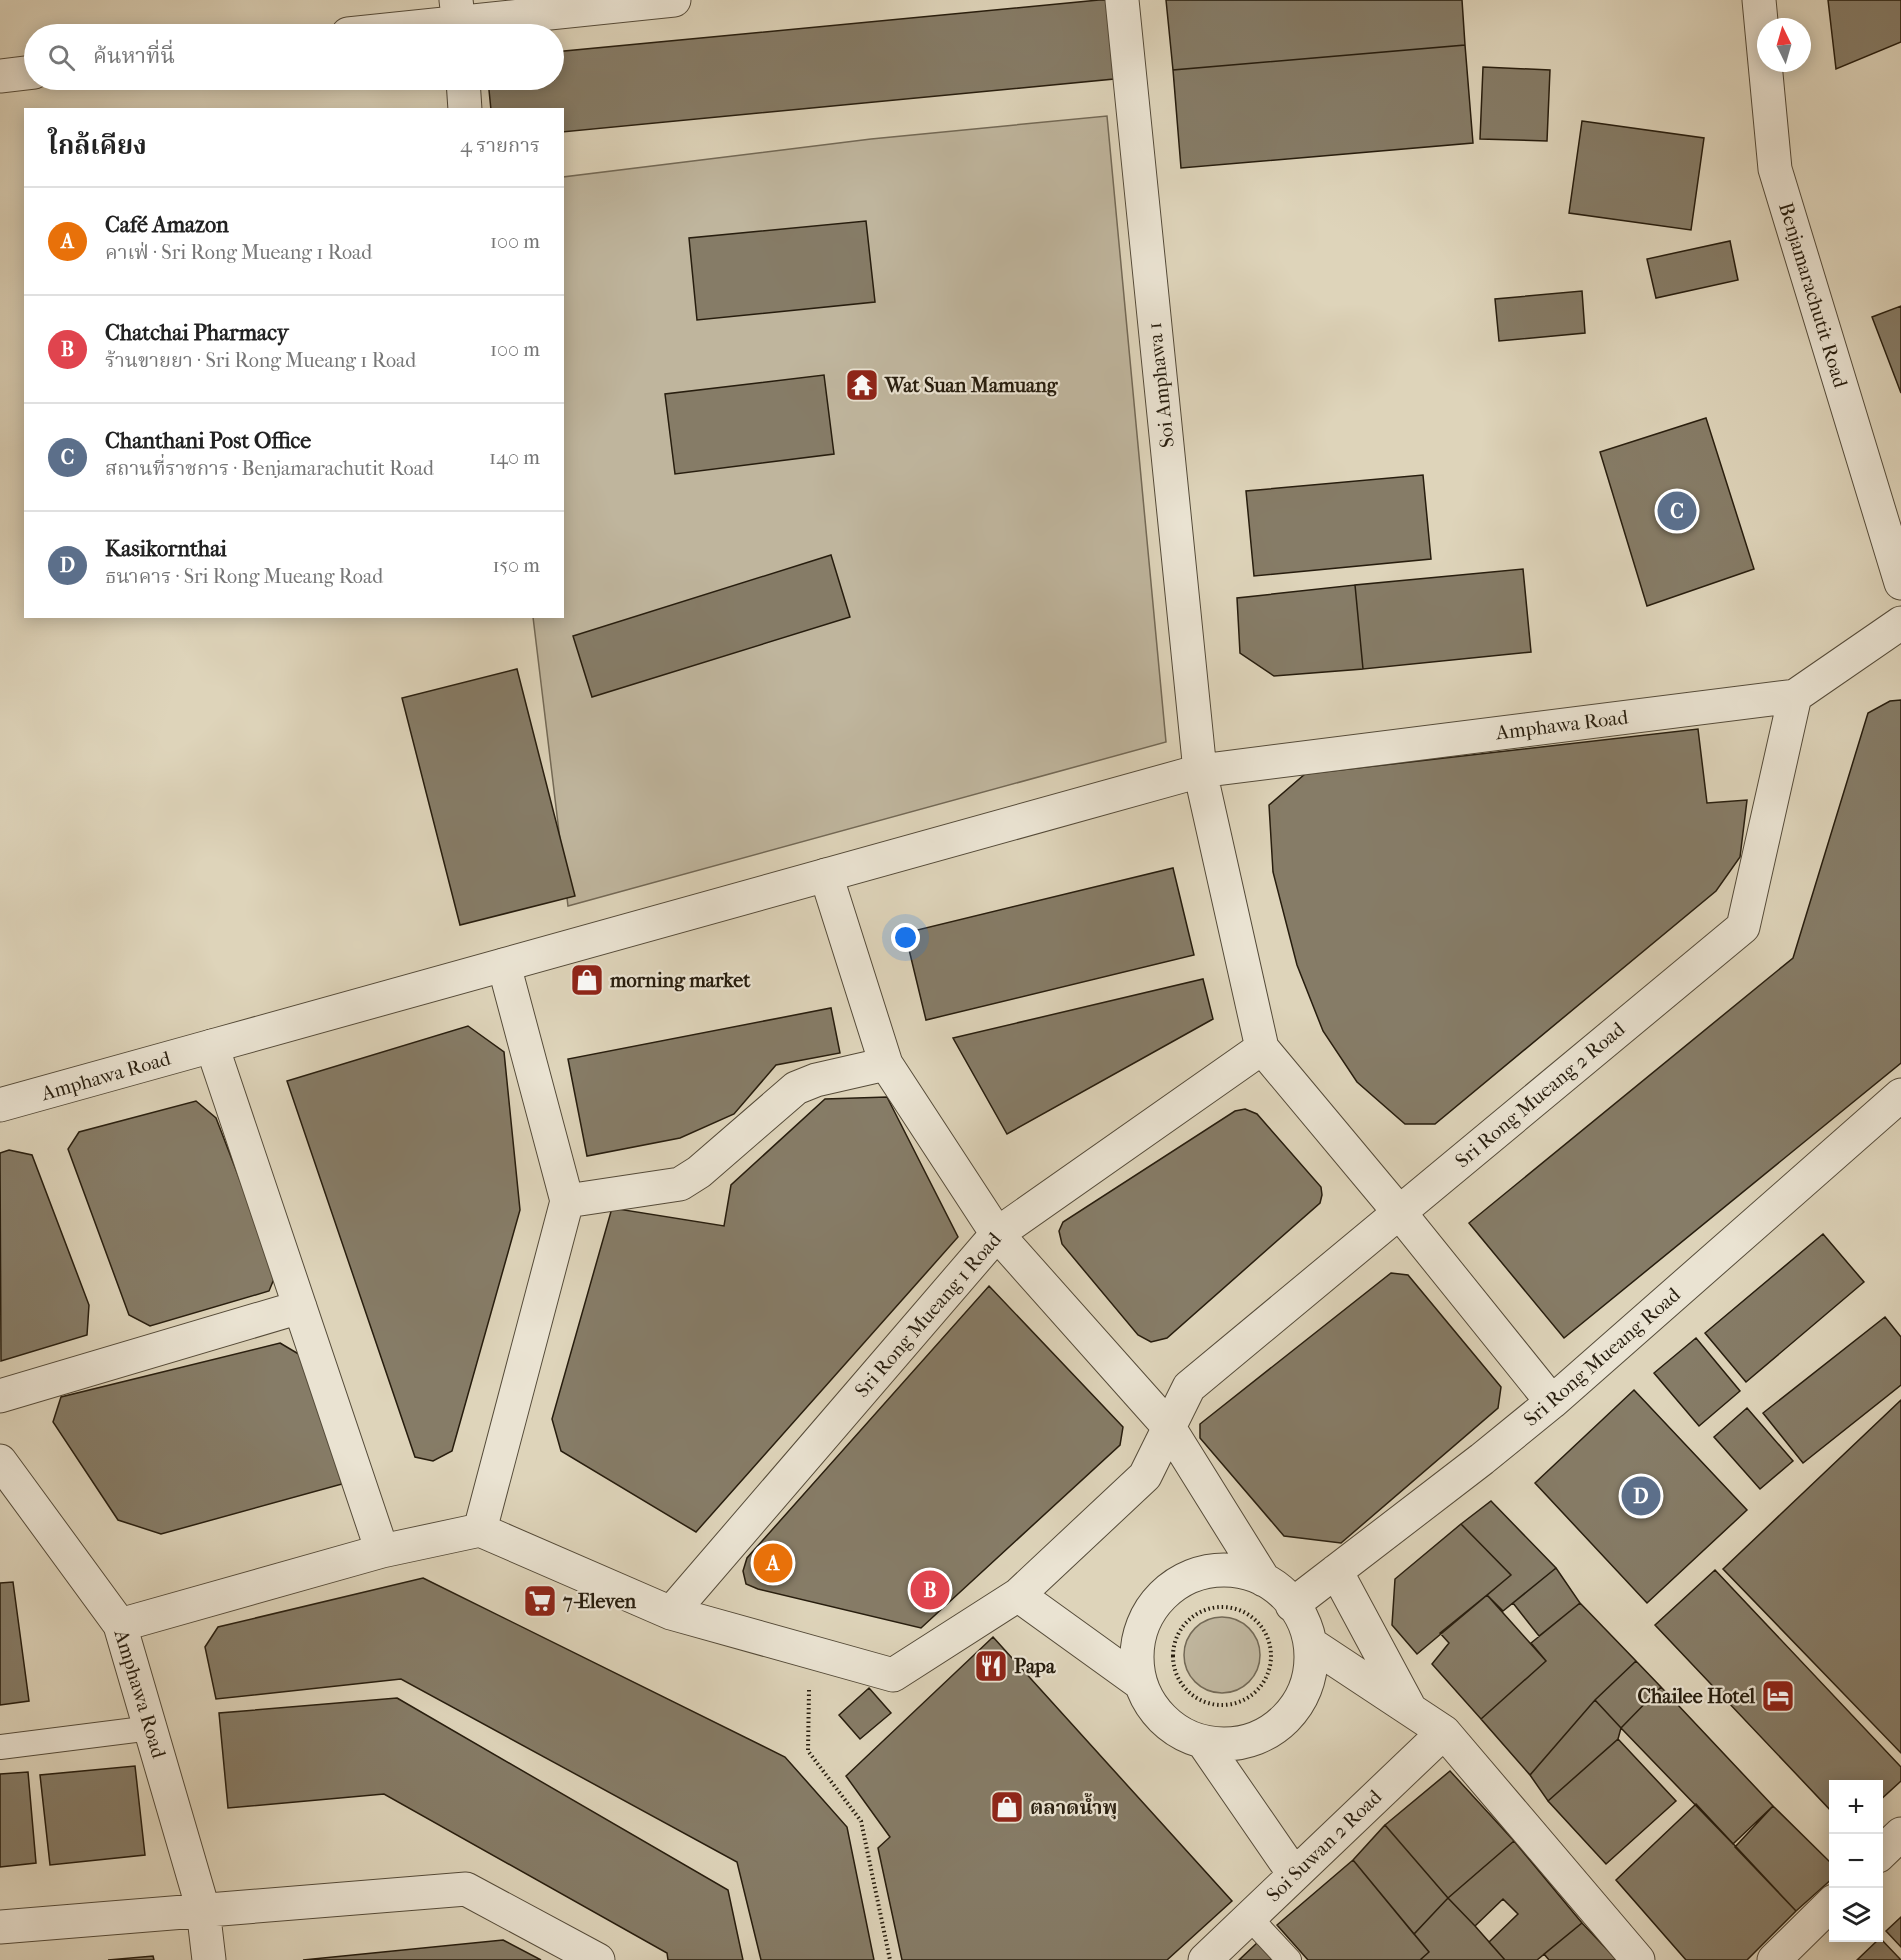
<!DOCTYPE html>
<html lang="th">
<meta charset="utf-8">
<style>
:root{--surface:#fff;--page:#f6f6f6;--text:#222;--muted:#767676;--line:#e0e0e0;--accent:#8f2418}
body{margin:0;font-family:"IM FELL French Canon","Noto Serif Thai",serif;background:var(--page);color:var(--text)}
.controls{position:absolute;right:18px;bottom:18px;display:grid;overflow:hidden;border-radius:0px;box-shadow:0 3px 15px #0003}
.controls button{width:54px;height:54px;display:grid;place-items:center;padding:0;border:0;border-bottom:2px solid var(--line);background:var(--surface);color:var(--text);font:30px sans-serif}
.compass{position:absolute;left:1757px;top:18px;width:54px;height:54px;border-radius:50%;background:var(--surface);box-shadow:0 3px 15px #0003;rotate:355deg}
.you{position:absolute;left:906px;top:938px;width:21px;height:21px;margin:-15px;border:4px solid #fff;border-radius:50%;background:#1a73e8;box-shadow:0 0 0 9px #1a73e833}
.badge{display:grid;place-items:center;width:39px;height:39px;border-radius:50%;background:var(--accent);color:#fff;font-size:20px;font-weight:700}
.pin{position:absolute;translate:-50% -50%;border:3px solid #fff;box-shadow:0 2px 6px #0006}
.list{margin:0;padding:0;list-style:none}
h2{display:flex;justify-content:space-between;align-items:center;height:78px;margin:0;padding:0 24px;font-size:26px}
h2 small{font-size:20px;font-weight:400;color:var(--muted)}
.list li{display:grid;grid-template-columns:39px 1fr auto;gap:18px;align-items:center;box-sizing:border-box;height:108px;padding:0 24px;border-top:2px solid var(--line)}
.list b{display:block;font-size:22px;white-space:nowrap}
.list p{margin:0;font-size:20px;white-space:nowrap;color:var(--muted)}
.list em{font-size:20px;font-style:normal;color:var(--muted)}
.icon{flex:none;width:33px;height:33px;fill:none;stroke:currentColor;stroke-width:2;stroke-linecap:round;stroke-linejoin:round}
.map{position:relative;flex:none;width:1901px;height:1960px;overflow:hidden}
.search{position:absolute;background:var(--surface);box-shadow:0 3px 15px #0003;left:24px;top:24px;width:540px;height:66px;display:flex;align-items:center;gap:15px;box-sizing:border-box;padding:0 21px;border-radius:33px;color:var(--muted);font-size:22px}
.panel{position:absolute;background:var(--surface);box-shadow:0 3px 15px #0003;left:24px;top:108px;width:540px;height:510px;border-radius:0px}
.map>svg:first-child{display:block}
</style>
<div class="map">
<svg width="1901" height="1960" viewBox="0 0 1901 1960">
<rect width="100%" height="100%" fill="#ded4ba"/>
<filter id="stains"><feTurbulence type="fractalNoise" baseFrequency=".00333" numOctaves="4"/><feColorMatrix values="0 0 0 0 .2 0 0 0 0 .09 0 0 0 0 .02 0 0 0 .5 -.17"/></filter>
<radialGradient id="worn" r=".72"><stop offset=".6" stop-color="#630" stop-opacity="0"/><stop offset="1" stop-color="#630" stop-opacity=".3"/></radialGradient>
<!-- green -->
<path fill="#bfb59d" stroke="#736956" stroke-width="1.5" d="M1107,116L1166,742L568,906L533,617L562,616L563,177L871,139Z
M1184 1655a38 38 0 1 1 76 0a38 38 0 1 1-76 0Z"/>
<!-- building -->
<path fill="#867c67" stroke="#271d0e" stroke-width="1.5" d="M1099,0H1107L1114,79L562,132V110H491L488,80H554V52Z
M1166,0H1462L1465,45L1173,70Z
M1828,0H1901V42L1836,69Z
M1465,45L1473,143L1181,168L1173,70Z
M1483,67L1550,70L1547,141L1480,139Z
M1582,121L1704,138L1691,230L1569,213Z
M866,221L875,302L697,320L689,238Z
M1730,241L1738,280L1656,298L1647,259Z
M1582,291L1585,333L1499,341L1495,299Z
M1901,306V393L1872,317Z
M824,375L834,454L675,474L665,394Z
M1706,418L1754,569L1647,606L1600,452Z
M1423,475L1431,559L1254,576L1246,491Z
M831,555L850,617L592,697L573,636Z
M1523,569L1531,652L1363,669L1355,585Z
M1355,585L1363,669L1274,676L1240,653L1237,598Z
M517,669L575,896L460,925L402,698Z
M1901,700V1063L1564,1338L1469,1223L1793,958L1868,713L1890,701Z
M1698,729L1707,803L1747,800L1740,857L1716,891L1435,1124H1405L1357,1082L1323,1031L1297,965L1273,872L1269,805L1305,774Z
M1173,868L1194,955L926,1020L905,933Z
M1203,979L1213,1019L1007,1134L953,1038Z
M831,1008L840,1053L776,1065L734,1114L680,1138L587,1156L568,1059Z
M468,1026L504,1052L520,1210L452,1451L433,1461L415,1457L287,1081Z
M887,1097L958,1237L696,1532L561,1451L552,1419L612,1208L724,1226L731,1185L825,1099Z
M196,1101L216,1118L276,1274L269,1291L150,1326L129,1315L68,1149L79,1132Z
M1245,1109L1257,1114L1321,1187L1322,1195L1320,1203L1167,1338L1151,1342L1138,1335L1062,1244L1059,1231L1063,1222L1235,1111Z
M9,1150L32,1155L89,1305L87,1335L1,1361L0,1153Z
M1823,1234L1864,1282L1746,1382L1705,1333Z
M1391,1273L1408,1275L1501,1387L1498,1408L1341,1543L1284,1536L1200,1438V1424Z
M989,1286L1123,1427L1120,1445L921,1628L758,1589L746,1584L743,1571L747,1558Z
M1885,1317L1901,1337V1385L1803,1463L1763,1413Z
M1696,1338L1740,1391L1699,1426L1654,1373Z
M280,1343L302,1356L342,1484L161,1534L118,1520L53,1422L61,1397Z
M1634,1390L1747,1510L1647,1603L1535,1483Z
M1901,1400V1753L1723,1569Z
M1747,1408L1793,1461L1760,1489L1714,1437Z
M1491,1501L1556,1568L1503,1611L1487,1595L1511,1575L1461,1524Z
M1461,1524L1511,1575L1417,1654L1392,1625L1395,1579Z
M1556,1568L1580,1603L1539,1636L1513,1603Z
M1715,1570L1901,1767V1781L1878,1802V1784H1834V1814L1655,1625Z
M423,1578L785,1757L847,1827L874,1960H761L737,1862L401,1679L216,1699L205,1647L218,1627Z
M13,1582L29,1701L0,1705V1583Z
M1487,1595L1546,1661L1481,1719L1432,1664L1449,1643L1440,1633Z
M1580,1603L1636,1661L1595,1700L1530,1775L1481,1719L1546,1661L1531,1643Z
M993,1637L1232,1901L1167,1960H902L878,1848L890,1837L846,1776Z
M1636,1661L1661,1687L1621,1728L1595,1700Z
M1661,1687L1773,1806L1733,1844L1621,1728Z
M869,1688L891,1713L860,1739L839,1715Z
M397,1698L728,1890L743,1960H668L667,1953L384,1794L228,1808L219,1713Z
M1595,1700L1621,1728L1618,1739L1548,1801L1530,1775Z
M1618,1739L1676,1801L1606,1864L1548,1801Z
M135,1766L145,1855L50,1865L40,1775Z
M1450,1771L1514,1841L1448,1898L1385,1825Z
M28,1772L36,1863L0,1867V1774Z
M1696,1804L1796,1911L1747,1960H1686L1616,1880Z
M1773,1806L1834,1866V1877L1796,1911L1735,1847Z
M1385,1825L1448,1898L1414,1934L1353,1860Z
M1514,1841L1582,1923L1537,1960H1505L1489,1942L1518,1914L1503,1899L1475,1926L1448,1898Z
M1353,1860L1429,1952L1420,1960H1308L1277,1925Z
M1448,1898L1475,1926L1505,1960H1420L1429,1952L1414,1934Z
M1901,1917V1947L1886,1931Z
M1582,1923L1617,1960H1549L1544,1954Z
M1880,1938L1901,1960H1857Z
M503,1940L541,1960H303Z
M1259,1941L1276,1960H1239Z
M153,1956L154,1960H108Z"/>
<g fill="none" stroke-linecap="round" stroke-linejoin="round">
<!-- service casing -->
<g stroke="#554b39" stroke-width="26">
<path id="service" d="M0,1747L151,1728
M1250,1918L1289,1960"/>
</g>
<!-- pedestrian casing -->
<g stroke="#554b39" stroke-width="35">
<path id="pedestrian" d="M212,1046L1200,771"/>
</g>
<!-- minor casing -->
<g stroke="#554b39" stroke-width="35">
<path id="minor" d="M456,0L460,34
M1122,0L1200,771L1262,1048L1399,1212L1552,1402
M463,80L465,110
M1200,771L1795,696L1901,623
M826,875L886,1064L997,1234L1168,1426L1264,1580
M0,1105L212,1046L382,1551
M567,1201L680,1184L699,1172L796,1088L816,1080L886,1064
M0,1396L300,1307
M0,1461L120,1625L203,1909L209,1960
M480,1530L567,1201L504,965
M1137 1657a87 87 0 1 1 174 0a87 87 0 1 1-174 0Z
M1336,1571L1408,1705
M1018,1595L1140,1683
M1292,1605L1482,1459L1552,1402L1901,1095
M671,1613L997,1234L1262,1048
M120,1625L382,1551L480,1530L671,1613L893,1675L1018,1595L1145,1476L1189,1387L1743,927L1795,696
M1311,1644L1444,1732L1638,1960
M1203,1742L1294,1874
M0,1927L466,1889L598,1960
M1205,1960L1444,1732"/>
</g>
<!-- tertiary casing -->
<g stroke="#554b39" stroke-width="35">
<path id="tertiary" d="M1759,0L1775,169L1901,583
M348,34L674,0
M0,76L34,72
M1878,1856L1901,1834
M1774,1960L1834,1901"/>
</g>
<!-- path -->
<path stroke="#271d0e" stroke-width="4" stroke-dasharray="1.5 3" stroke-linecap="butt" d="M1173 1656a49 49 0 1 1 98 0a49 49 0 1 1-98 0Z
M809,1690L808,1751L861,1821L890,1960"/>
<!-- service -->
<use href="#service" stroke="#eae3d2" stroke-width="24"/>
<!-- pedestrian -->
<use href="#pedestrian" stroke="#eae3d2" stroke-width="33"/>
<!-- minor -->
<use href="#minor" stroke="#eae3d2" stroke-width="33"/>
<!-- tertiary -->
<use href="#tertiary" stroke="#eae3d2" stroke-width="33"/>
</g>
<!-- icons -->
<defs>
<g id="temple-square" transform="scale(1.725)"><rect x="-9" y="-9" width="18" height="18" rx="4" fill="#8f2418" stroke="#eae3d2"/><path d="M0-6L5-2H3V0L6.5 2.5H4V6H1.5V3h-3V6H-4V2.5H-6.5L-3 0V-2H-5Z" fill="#fff"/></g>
<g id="shop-square" transform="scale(1.725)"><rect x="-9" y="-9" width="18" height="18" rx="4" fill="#8f2418" stroke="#eae3d2"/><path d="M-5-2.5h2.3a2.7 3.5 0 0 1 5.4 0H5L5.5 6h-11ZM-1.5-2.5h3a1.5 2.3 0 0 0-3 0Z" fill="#fff"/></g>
<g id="supermarket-square" transform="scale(1.725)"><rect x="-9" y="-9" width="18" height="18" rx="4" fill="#8f2418" stroke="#eae3d2"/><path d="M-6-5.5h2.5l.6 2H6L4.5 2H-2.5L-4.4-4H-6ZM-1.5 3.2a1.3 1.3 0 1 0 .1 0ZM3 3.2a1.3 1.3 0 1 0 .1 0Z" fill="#fff"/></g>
<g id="restaurant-square" transform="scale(1.725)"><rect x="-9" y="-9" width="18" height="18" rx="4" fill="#8f2418" stroke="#eae3d2"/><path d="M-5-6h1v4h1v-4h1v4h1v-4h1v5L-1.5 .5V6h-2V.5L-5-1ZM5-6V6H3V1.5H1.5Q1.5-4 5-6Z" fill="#fff"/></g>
<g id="hotel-square" transform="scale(1.725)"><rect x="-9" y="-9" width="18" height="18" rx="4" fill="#8f2418" stroke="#eae3d2"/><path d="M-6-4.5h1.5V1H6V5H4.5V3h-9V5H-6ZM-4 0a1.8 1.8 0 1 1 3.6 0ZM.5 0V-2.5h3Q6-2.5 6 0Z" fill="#fff"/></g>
</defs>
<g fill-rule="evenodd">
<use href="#temple-square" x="862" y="385"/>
<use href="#shop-square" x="587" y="980"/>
<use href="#supermarket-square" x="540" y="1601"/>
<use href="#restaurant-square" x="991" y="1666"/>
<use href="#hotel-square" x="1778" y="1696"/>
<use href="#shop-square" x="1007" y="1807"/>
</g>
<g text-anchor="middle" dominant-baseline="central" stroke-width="4.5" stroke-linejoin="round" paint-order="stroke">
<!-- street labels -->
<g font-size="20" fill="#271d0e" stroke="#eae3d2">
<text transform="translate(1813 295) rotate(73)">Benjamarachutit Road</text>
<text transform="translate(1161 385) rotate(-96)">Soi Amphawa 1</text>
<text transform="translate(1562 725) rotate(-7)">Amphawa Road</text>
<text transform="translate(106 1076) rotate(-16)">Amphawa Road</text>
<text transform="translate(1540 1095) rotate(-40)">Sri Rong Mueang 2 Road</text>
<text transform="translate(928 1315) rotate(-49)">Sri Rong Mueang 1 Road</text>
<text transform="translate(1602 1357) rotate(-41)">Sri Rong Mueang Road</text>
<text transform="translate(140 1694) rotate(73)">Amphawa Road</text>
<text transform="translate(1324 1846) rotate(-44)">Soi Suwan 2 Road</text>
</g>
<!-- poi labels -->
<g font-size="20" font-weight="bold" fill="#271d0e" stroke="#eae3d2" text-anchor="start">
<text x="885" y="385">Wat Suan Mamuang</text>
<text x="610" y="980">morning market</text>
<text x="563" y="1601">7-Eleven</text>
<text x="1014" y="1666">Papa</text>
<text x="1755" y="1696" text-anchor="end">Chailee Hotel</text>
<text x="1030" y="1807">ตลาดน้ำพุ</text>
</g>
</g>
<rect width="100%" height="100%" filter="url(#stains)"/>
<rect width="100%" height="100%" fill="url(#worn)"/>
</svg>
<div class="controls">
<button>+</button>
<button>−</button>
<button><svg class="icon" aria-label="layers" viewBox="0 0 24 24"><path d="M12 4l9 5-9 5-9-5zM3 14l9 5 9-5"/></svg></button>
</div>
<svg class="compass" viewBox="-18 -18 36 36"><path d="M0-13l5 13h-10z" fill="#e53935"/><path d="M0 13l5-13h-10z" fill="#767676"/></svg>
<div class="you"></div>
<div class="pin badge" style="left:773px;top:1563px;background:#e8710a">A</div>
<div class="pin badge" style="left:930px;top:1590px;background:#e0444e">B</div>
<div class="pin badge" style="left:1677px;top:511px;background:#5c6f8a">C</div>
<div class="pin badge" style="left:1641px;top:1496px;background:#5c6f8a">D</div>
<div class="search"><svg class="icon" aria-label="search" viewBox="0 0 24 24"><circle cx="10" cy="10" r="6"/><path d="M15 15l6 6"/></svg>ค้นหาที่นี่</div>
<section class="panel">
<h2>ใกล้เคียง<small>4 รายการ</small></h2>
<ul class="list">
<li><span class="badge" style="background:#e8710a">A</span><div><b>Café Amazon</b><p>คาเฟ่ · Sri Rong Mueang 1 Road</p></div><em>100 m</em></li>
<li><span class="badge" style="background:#e0444e">B</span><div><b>Chatchai Pharmacy</b><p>ร้านขายยา · Sri Rong Mueang 1 Road</p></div><em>100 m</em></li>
<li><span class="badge" style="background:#5c6f8a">C</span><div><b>Chanthani Post Office</b><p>สถานที่ราชการ · Benjamarachutit Road</p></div><em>140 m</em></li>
<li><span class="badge" style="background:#5c6f8a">D</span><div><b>Kasikornthai</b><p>ธนาคาร · Sri Rong Mueang Road</p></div><em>150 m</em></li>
</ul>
</section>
</div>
